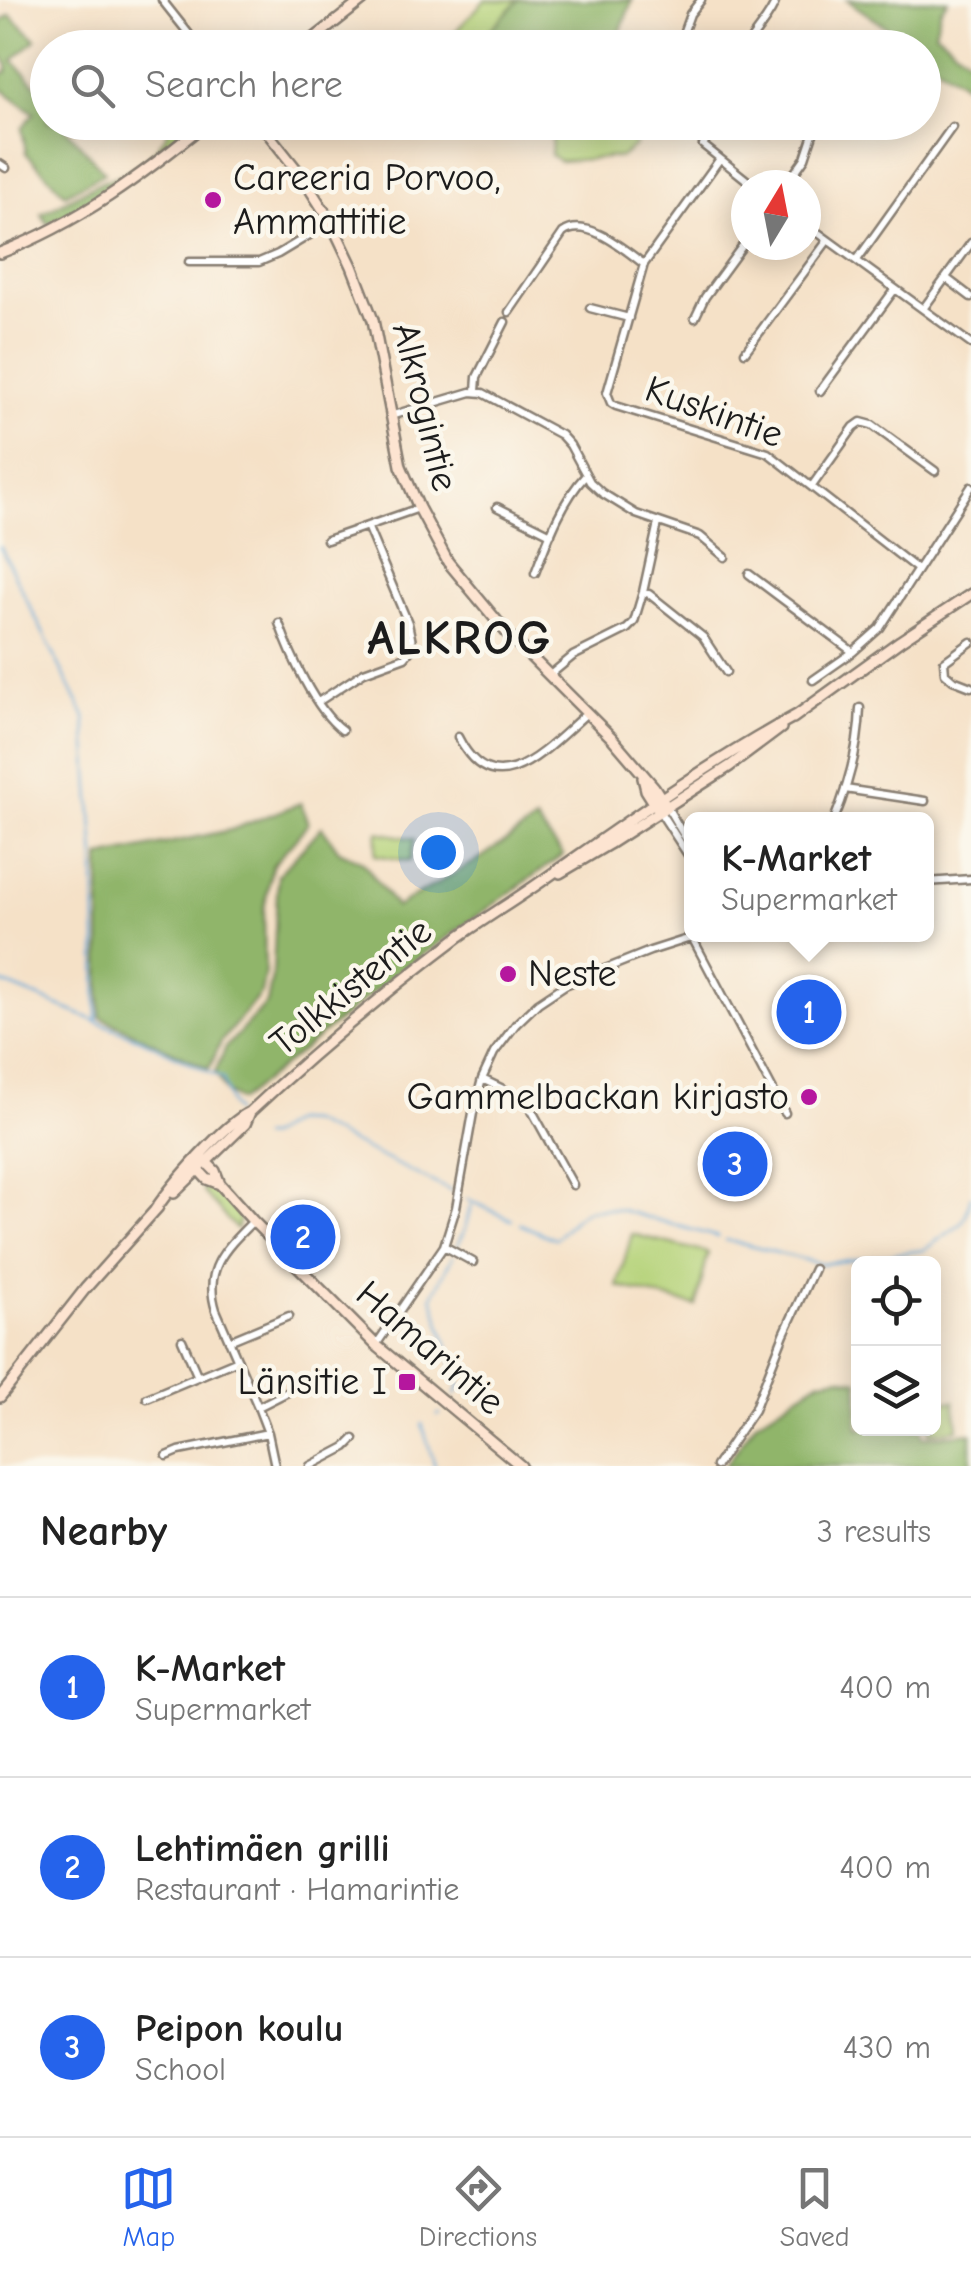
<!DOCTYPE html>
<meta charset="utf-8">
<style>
:root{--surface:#fff;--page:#f6f6f6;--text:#222;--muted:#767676;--line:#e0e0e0;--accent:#2563eb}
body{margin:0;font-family:"Comic Neue",sans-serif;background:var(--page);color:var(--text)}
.controls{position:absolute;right:30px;bottom:30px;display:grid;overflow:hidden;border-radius:15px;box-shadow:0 5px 25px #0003}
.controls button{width:90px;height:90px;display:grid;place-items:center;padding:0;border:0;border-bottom:2px solid var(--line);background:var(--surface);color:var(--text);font:50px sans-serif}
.compass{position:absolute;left:731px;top:170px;width:90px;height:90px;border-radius:50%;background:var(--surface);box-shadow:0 5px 25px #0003;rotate:10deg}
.you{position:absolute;left:438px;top:852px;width:35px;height:35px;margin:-25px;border:8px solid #fff;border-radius:50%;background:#1a73e8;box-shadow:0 0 0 15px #1a73e833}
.badge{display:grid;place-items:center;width:65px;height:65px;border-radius:50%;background:var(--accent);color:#fff;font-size:32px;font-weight:700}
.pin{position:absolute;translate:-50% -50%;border:5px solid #fff;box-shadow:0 2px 10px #0006}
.popup{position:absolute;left:684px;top:812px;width:250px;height:130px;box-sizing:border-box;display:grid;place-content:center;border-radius:15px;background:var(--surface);filter:drop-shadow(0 2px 8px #0005);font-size:32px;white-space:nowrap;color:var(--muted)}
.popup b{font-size:38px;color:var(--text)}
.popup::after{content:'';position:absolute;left:50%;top:100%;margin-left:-20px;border:20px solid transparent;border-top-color:var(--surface)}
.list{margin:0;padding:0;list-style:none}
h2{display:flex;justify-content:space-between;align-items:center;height:130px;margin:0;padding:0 40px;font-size:42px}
h2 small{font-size:32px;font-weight:400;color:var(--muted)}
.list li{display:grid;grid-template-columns:65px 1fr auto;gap:30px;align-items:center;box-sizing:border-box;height:180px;padding:0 40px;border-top:2px solid var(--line)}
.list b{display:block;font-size:38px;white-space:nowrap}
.list p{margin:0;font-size:32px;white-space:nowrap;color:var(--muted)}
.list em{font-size:32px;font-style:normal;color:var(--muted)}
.icon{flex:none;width:55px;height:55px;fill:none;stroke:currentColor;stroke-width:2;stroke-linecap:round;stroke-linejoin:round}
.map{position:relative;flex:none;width:971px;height:1466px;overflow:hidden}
.search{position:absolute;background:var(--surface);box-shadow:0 5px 25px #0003;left:30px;right:30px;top:30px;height:110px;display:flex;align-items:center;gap:25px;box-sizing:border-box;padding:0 35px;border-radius:55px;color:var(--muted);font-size:38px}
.sheet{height:670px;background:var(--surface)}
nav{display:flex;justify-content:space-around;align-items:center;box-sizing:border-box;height:140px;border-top:2px solid var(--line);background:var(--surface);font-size:28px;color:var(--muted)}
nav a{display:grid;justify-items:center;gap:5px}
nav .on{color:var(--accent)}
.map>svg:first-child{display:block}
</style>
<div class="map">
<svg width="971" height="1466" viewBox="0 0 971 1466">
<rect width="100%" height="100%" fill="#fbf7ec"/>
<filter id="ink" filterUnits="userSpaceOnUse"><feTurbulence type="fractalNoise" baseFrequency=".01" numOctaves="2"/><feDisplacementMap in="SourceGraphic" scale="20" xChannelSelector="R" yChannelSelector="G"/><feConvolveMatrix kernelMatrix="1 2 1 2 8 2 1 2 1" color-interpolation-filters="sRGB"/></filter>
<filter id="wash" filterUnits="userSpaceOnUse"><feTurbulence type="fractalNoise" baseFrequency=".0048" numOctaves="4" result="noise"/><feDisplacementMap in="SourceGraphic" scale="40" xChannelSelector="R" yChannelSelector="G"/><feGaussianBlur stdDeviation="2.25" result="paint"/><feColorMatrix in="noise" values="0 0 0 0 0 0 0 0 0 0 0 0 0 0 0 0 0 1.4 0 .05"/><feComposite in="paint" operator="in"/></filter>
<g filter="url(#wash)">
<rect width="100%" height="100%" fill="#f5e1c7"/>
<!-- green -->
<path fill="#b6d37a" stroke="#69784b" stroke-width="2.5" d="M485,0H519L474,47L440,48Z
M172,123H188L155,155L124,179L121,175C146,164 162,147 172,123Z
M553,123H632L635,146L621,157L560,161L551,155Z
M378,832L414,839L410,861L375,855Z
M204,1183C219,1188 232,1204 240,1218L237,1230L203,1192L202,1187Z
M632,1234L708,1253L696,1306L617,1286Z
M954,1401L958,1429L930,1433L929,1429L934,1428V1404Z"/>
<!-- forest -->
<path fill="#90b56a" stroke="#566843" stroke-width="2.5" d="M519,0H632L615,47H474Z
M847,0H948L941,9L935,32L971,61V89L927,59L924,56V48L915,47Z
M10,15L36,39L13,60C33,83 48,90 48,122L61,123L105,173L65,194L26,153L22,128L34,113L0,88V74L7,72L8,65L0,54V22Z
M121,175L124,179L74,212L48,224L41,214L97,184Z
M301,803L308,824L272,866L264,909L265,973L261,993L221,1042L209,1069L100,1017V857L231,830Z
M536,821L563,855L397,973L240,1101L226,1092L215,1072L226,1047L267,1003L273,971L278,875L322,827L339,851L363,862L396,907L476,861Z
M840,1377L858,1381V1428L922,1429L923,1437L971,1433V1466H725L756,1422L821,1380Z"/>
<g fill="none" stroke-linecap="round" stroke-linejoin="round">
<!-- stream -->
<path stroke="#60a6d6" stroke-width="2.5" d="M0,546L85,717L95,859L97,1022
M0,982L145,1041L223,1079L230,1103L235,1112
M261,1137H268L293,1121L310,1122L451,1191
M467,1199L512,1220
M520,1224L555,1239C581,1213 580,1205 621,1210L718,1237
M726,1240L822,1264L924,1250L961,1224L966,1215L971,1196
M457,1246L465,1228L472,1201
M453,1256L432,1296L460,1386L455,1395
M438,1415L440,1414
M422,1424L435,1466"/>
</g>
</g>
<g filter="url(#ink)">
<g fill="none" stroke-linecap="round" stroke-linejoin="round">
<!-- street casing -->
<g stroke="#887e72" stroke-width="11">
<path id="street" d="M162,0L200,48
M681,39L690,14L701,0
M141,46L142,48
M746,48C755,31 771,17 776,0
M716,122L703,145L753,185
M719,160L644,264L607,393L611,403L616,406L768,453L917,569
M0,164L6,168
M786,185L805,158L817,122
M806,224L971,344
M857,260L952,127
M189,262H259L278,254L331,222
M946,278L971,297
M590,308L629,318
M923,309L971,243
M509,312L563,233C586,216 625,250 644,264
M695,318L705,297L746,241
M745,352L828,240
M476,391L477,377L505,322
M820,391L895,289
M390,416L471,392L483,393L561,435L570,445L590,482L602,493L636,514L700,536L725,557
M812,486L854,427L861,422L872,425L935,471
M497,507L551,534
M327,540L419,508
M535,573C548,539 561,502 586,475
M749,574L853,652
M643,592L649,594L703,637L726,672
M279,623C290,654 315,710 342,730
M971,642L944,662L945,673L953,680L971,687
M550,675L573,656L627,629L634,622L643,592L658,523
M813,680L853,652L880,628L971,487
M318,702L364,672L405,657L413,647L408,623L367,526
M458,737C495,811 549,746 587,713
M845,789L925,801
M667,807L692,849
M660,812L692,861
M834,820C848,786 859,745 860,708
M926,882L971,879
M693,939L785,1113
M482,1079L526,1100L573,1185
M253,1221C226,1248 203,1269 216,1310L258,1407L268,1433L275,1466
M444,1246L473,1262
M182,1340L198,1377
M229,1341L289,1316
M376,1345L444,1246L456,1208L473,1113L482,1079L494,1053L516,1024L538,1003L565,985L650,951L703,934
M147,1398L238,1360
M258,1407L325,1373
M167,1456L179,1451L268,1433
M310,1466L346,1447L354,1439
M716,1466L754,1410L784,1334L814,1269"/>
</g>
<!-- secondary casing -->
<g stroke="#887e72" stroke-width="14">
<path id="secondary" d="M302,48L363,0
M259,122L301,175L331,222L352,266L373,320L401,466L419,508L448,562L507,633L612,738L654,787L666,806
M0,253C78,223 143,175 207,122
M793,718L900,641L971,594
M643,778L646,790L658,809
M560,873L609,844L730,766L781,728
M201,1157L215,1171L220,1184L253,1221L376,1345L521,1466
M195,1166L207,1179L220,1184
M174,1193L245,1124L250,1112
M155,1210C172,1185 224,1124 250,1112C317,1049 387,991 460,936C487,917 515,900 542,881C625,823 708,763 797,715
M0,1397L85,1289L158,1207"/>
</g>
<!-- street -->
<use href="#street" stroke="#fff" stroke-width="6"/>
<!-- secondary -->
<use href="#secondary" stroke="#fde4d1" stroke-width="9"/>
</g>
</g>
<!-- markers -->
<g fill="#b5179e" stroke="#fbf7ec" stroke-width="4">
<circle cx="213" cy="200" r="10"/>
<circle cx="508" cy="974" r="10"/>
<circle cx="809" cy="1097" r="10"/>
<rect x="397" y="1372" width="20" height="20" rx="5"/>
</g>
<g text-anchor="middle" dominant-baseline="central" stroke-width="9" stroke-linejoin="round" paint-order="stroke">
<!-- poi labels -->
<g font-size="38" fill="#1c1c1c" stroke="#fbf7ec" text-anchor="start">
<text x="233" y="178">Careeria Porvoo,<tspan x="233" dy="44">Ammattitie</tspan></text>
<text x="528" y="974">Neste</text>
<text x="789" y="1097" text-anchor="end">Gammelbackan kirjasto</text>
<text x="387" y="1382" text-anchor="end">Länsitie I</text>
</g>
<!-- street labels -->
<g font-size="38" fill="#1c1c1c" stroke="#fbf7ec">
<text transform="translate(425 407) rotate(76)">Alkrogintie</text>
<text transform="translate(714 412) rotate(20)">Kuskintie</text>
<text transform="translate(351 987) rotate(-39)">Tolkkistentie</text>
<text transform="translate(430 1348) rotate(41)">Hamarintie</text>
</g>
<!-- district labels -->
<g font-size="48" font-weight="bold" letter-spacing="2.5" fill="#1c1c1c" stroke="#fbf7ec">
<text x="460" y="638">ALKROG</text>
</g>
</g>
</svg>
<div class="controls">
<button><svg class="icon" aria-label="locate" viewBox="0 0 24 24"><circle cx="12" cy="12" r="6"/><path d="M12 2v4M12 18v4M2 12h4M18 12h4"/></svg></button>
<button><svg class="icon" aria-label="layers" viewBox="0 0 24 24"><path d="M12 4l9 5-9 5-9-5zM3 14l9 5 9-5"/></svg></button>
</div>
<svg class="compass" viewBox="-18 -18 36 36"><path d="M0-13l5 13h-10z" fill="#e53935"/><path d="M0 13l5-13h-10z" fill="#767676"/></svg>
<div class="you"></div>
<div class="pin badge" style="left:809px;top:1012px">1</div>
<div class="popup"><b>K-Market</b>Supermarket</div>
<div class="pin badge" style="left:303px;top:1237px">2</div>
<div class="pin badge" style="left:735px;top:1164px">3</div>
<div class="search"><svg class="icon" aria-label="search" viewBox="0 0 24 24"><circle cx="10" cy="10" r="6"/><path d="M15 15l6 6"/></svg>Search here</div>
</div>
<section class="sheet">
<h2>Nearby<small>3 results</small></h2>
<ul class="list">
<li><span class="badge">1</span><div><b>K-Market</b><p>Supermarket</p></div><em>400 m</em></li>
<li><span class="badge">2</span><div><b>Lehtimäen grilli</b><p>Restaurant · Hamarintie</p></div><em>400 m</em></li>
<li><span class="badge">3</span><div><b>Peipon koulu</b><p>School</p></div><em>430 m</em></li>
</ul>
</section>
<nav>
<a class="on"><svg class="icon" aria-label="map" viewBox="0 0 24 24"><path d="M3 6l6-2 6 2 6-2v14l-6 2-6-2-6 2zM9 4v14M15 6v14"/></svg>Map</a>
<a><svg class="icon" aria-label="directions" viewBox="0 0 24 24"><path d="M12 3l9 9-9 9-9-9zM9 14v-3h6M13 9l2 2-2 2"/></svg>Directions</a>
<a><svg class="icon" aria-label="saved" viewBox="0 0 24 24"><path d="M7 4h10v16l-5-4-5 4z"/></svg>Saved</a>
</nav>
